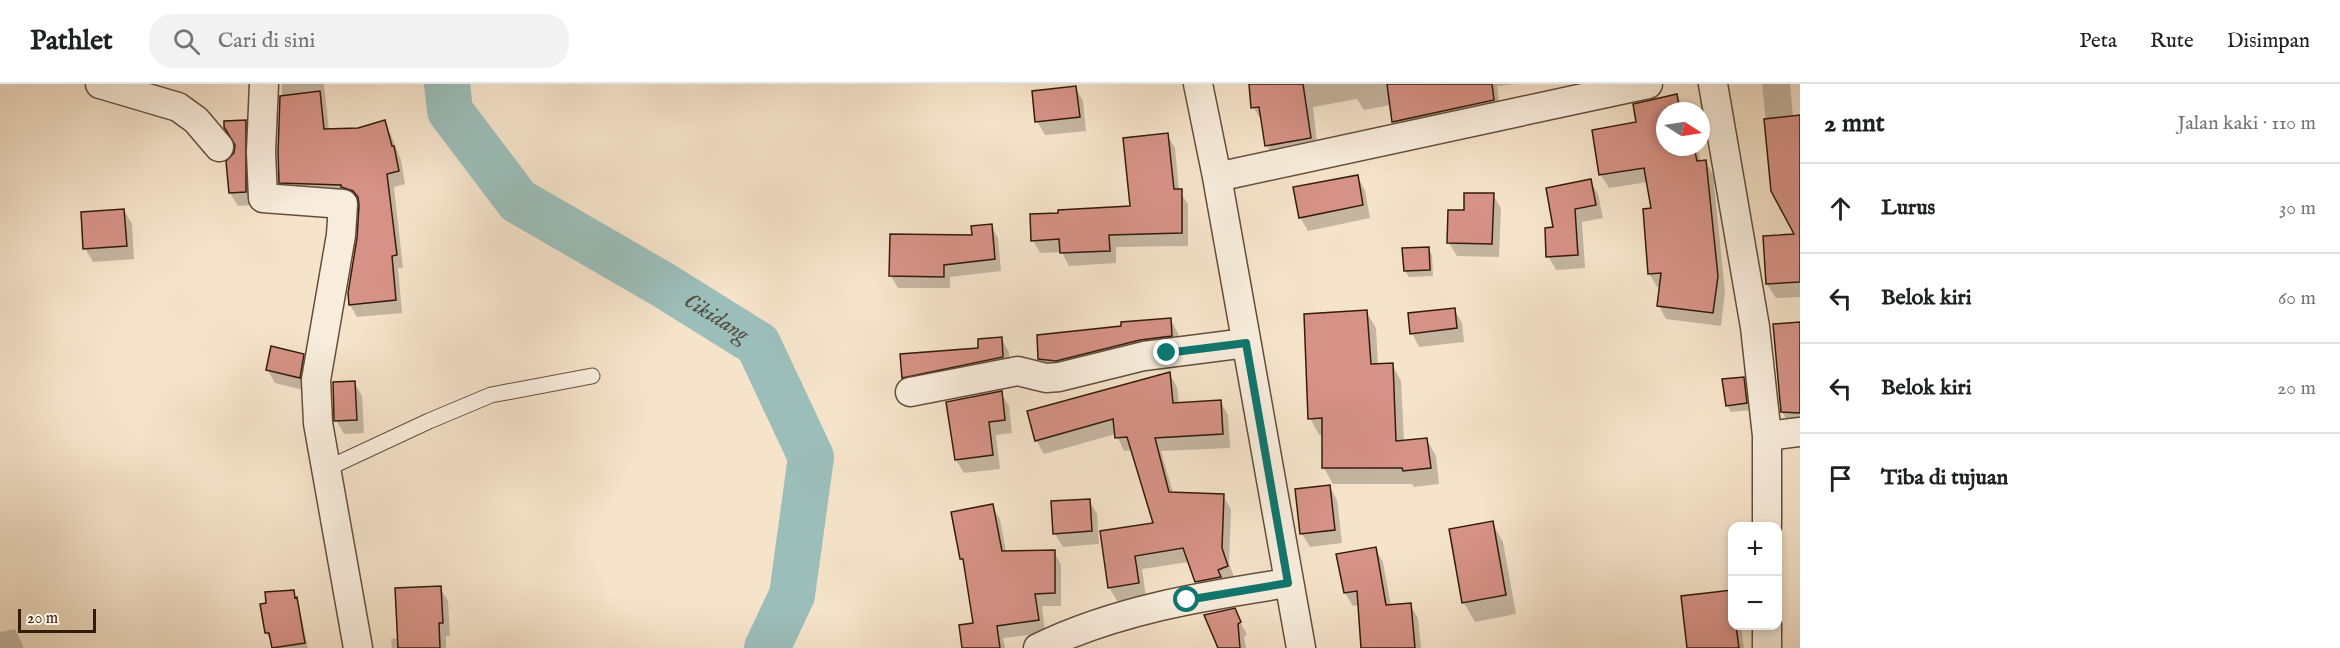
<!DOCTYPE html>
<html lang="id">
<meta charset="utf-8">
<style>
:root{--surface:#fff;--page:#f2f2f2;--text:#202124;--muted:#757577;--line:#e0e0e0}
body{margin:0;font-family:"IM FELL English",serif;background:var(--page);color:var(--text)}
.controls{position:absolute;right:18px;bottom:18px;display:grid;overflow:hidden;border-radius:12px;box-shadow:0 3px 9px #0003}
.controls button{width:54px;height:54px;display:grid;place-items:center;padding:0;border:0;border-bottom:2px solid var(--line);background:var(--surface);color:var(--text);font:30px sans-serif}
.compass{position:absolute;left:1656px;top:18px;width:54px;height:54px;border-radius:50%;background:var(--surface);box-shadow:0 3px 9px #0003;rotate:102deg}
.scale{position:absolute;left:18px;bottom:15px;width:78px;box-sizing:border-box;padding-left:6px;border:3px solid #331c09;border-top:0;font-size:16px;line-height:21px;white-space:nowrap;color:#331c09;-webkit-text-stroke:4px #f8eddd;paint-order:stroke}
.stop{position:absolute;width:18px;height:18px;margin:-14px;border:4px solid #0f766e;border-radius:50%;background:#fff}
.stop.end{background:#0f766e;border-color:#fff;box-shadow:0 2px 6px #0008}
.list{margin:0;padding:0;list-style:none}
h2{display:flex;justify-content:space-between;align-items:center;height:78px;margin:0;padding:0 24px;font-size:26px}
h2 small{font-size:20px;font-weight:400;color:var(--muted)}
.list li{display:grid;grid-template-columns:39px 1fr auto;gap:18px;align-items:center;box-sizing:border-box;height:90px;padding:0 24px;border-top:2px solid var(--line)}
.list b{display:block;font-size:22px;white-space:nowrap}
.list em{font-size:20px;font-style:normal;color:var(--muted)}
.icon{flex:none;width:33px;height:33px;fill:none;stroke:currentColor;stroke-width:2;stroke-linecap:round;stroke-linejoin:round}
.map{position:relative;flex:none;width:1800px;height:564px;overflow:hidden}
header{display:flex;align-items:center;gap:36px;box-sizing:border-box;height:84px;padding:0 30px;background:var(--surface);border-bottom:2px solid var(--line)}
header strong{font-size:28px}
nav{display:flex;gap:33px;margin-inline-start:auto;font-size:21px}
.search{width:420px;height:54px;background:var(--page);display:flex;align-items:center;gap:15px;box-sizing:border-box;padding:0 21px;border-radius:24px;color:var(--muted);font-size:22px}
main{display:flex}
aside{flex:1;background:var(--surface)}
.map>svg:first-child{display:block}
</style>
<header>
<strong>Pathlet</strong>
<div class="search"><svg class="icon" aria-label="search" viewBox="0 0 24 24"><circle cx="10" cy="10" r="6"/><path d="M15 15l6 6"/></svg>Cari di sini</div>
<nav><a>Peta</a><a>Rute</a><a>Disimpan</a></nav>
</header>
<main>
<div class="map">
<svg width="1800" height="564" viewBox="0 0 1800 564">
<rect width="100%" height="100%" fill="#f5e3ca"/>
<filter id="stains"><feTurbulence type="fractalNoise" baseFrequency=".00333" numOctaves="4"/><feColorMatrix values="0 0 0 0 .2 0 0 0 0 .09 0 0 0 0 .02 0 0 0 .5 -.17"/></filter>
<radialGradient id="worn" r=".72"><stop offset=".6" stop-color="#630" stop-opacity="0"/><stop offset="1" stop-color="#630" stop-opacity=".3"/></radialGradient>
<!-- shadow -->
<path fill="#0003" d="M282,0H324L329,47L359,45L384,38L391,51L401,76L405,100L394,103L403,184H398L402,229L357,233L350,221L349,209L359,154L361,119L350,116L288,111L280,98L279,68Z
M1251,0H1516L1497,2L1501,31L1401,52L1393,38L1391,21L1364,26L1357,15L1313,23L1318,68L1275,75L1266,61L1263,38L1253,23Z
M1762,0H1790L1793,33H1800V213L1776,214L1767,200L1797,151L1773,107Z
M1075,3L1083,17L1086,47L1045,51L1037,37Z
M1676,12L1685,27H1665V63H1697L1701,78L1705,77L1713,91L1725,207L1721,242L1666,235L1659,222L1661,202L1657,203L1649,189L1653,126L1648,98L1609,104L1601,91L1594,47L1638,39Z
M245,37L253,51V121L238,122L230,109L236,70Z
M1167,51L1175,64L1179,107L1188,120V162L1116,163V179L1069,182L1062,168L1040,169L1033,156L1132,123Z
M1357,92L1365,106L1370,134L1308,147L1300,133Z
M1590,97L1598,110L1603,134L1582,138L1585,184L1556,186L1548,172Z
M1493,111L1501,124L1499,173L1457,172L1449,159L1465,127Z
M124,126L132,140L134,175L93,178L85,164Z
M991,142L998,154L1001,187L950,193V204H898L891,192L974,153Z
M1428,164L1432,171L1433,192L1409,193L1405,187Z
M1454,225L1462,239L1464,258L1419,263L1412,249Z
M1366,227L1376,244L1378,281L1392,280L1401,297L1404,358L1427,356L1436,372L1439,400L1414,403L1412,400H1333L1324,384V351H1319L1310,334Z
M1170,235L1178,249L1179,265L1047,288L1039,275L1123,243Z
M1800,239V342L1790,341L1782,328Z
M1001,254L1009,268L1010,286L912,307L904,293L980,265Z
M303,271L311,285L307,307L275,299L267,285Z
M1169,289L1177,303L1179,320L1220,317L1228,331L1230,364L1161,367L1173,409L1223,412L1231,425L1229,479L1235,496L1204,511L1189,478L1142,485L1146,513L1117,517L1109,503L1155,441L1133,366L1124,367L1116,350L1044,370L1036,356Z
M1743,294L1747,301L1750,326L1731,328L1727,321Z
M354,298L362,312L364,349L344,350L336,336Z
M1001,309L1009,322L1012,349L996,351L1000,385L964,389L956,376Z
M1329,402L1337,416L1342,459L1310,463L1302,450Z
M1089,416L1097,430L1099,460L1063,463L1055,450Z
M992,422L1000,435L1006,468H1054L1061,481V522H1042L1045,549L1003,554L1005,564H964L975,540L965,481L962,475Z
M1492,439L1503,458L1516,530L1475,538L1464,519L1450,447Z
M1375,464L1383,478L1391,522L1410,521L1418,534L1421,564H1363L1359,521L1353,522L1345,509Z
M440,504L448,517L450,552H446V564H392L391,555L399,554Z
M1731,507L1732,542H1741L1744,564H1688Z
M293,508L298,517L308,564H273L272,558L266,549Z
M1234,526L1247,551L1244,552L1246,564H1220Z
M15,545L24,564H0V548Z"/>
<g fill="none" stroke-linecap="round" stroke-linejoin="round">
<!-- river -->
<path stroke="#9cbeba" stroke-width="46" id="s1" d="M447,0L450,27L518,117L660,199L758,260L811,373L792,511L767,564"/>
</g>
<!-- building -->
<path fill="#d69286" stroke="#331c09" stroke-width="1.5" d="M1249,0H1303L1311,54L1265,62L1259,23L1251,24Z
M1387,0H1492L1494,16L1392,38Z
M1076,2L1080,33L1035,38L1032,7Z
M320,7L324,45L358,44L385,36L392,62H394L399,87L387,90L397,171L392,172L396,216L349,221L348,209L357,154L359,121L358,113L353,107L341,103V101L279,99L278,68L280,12Z
M1677,10L1680,27H1665V63H1694L1697,77L1706,76L1718,192L1713,229L1657,222L1661,189L1648,190L1643,125L1651,124L1644,84L1599,91L1592,46L1636,38L1633,20Z
M1800,31V198L1766,200L1763,152L1794,150L1771,107L1764,35Z
M246,36V108L229,109L226,77L234,69L235,61L224,43V37Z
M1168,49L1174,105H1182V149L1109,151L1110,167L1060,169L1059,155L1031,157L1030,130L1058,129V126L1130,122L1123,54Z
M1358,91L1363,121L1299,134L1293,103Z
M1591,95L1596,121L1575,125L1578,171L1546,173L1545,144L1553,143L1546,104Z
M1464,109H1494L1492,160L1447,159L1448,126H1464Z
M124,125L127,162L83,165L81,128Z
M992,140L995,175L944,181V193L889,192L890,150L972,151L971,142Z
M1429,163L1430,186L1404,187L1402,164Z
M1455,224L1457,244L1410,250L1408,229Z
M1367,226L1371,280L1393,279L1396,357L1427,354L1431,384L1403,387L1402,384H1322V334L1308,335L1304,230Z
M1171,234L1172,252L1140,256L1056,277L1038,275L1037,251L1121,242V238Z
M1800,238V329L1781,328L1773,240Z
M1002,253L1003,273L902,294L900,270L978,264V255Z
M271,262L304,270L300,294L266,286Z
M1170,288L1173,319L1221,316L1223,350L1155,354L1169,408L1224,410L1222,464L1228,482L1218,486L1221,493L1195,498L1183,464L1135,472L1139,499L1108,504L1100,447L1153,439L1127,353L1115,354L1113,335L1035,357L1027,327Z
M1744,293L1747,319L1726,322L1722,295Z
M355,297L357,336L334,337L333,298Z
M1002,307L1005,336L989,338L993,371L955,376L946,318Z
M1330,401L1335,446L1300,450L1295,405Z
M1090,415L1092,447L1053,450L1051,417Z
M993,420L1002,467L1055,466V509L1035,510L1039,536L997,542L1000,564H962L959,541L973,539L963,475H960L951,428Z
M1493,437L1506,511L1462,519L1449,445Z
M1376,463L1386,521L1411,519L1415,564H1361L1357,507L1344,509L1336,470Z
M441,502L443,539H439L440,564H398L395,504Z
M294,506L295,514L297,513L305,559L272,564L269,549H265L260,520L266,519L265,508Z
M1732,506V542H1736L1739,564H1687L1681,512Z
M1235,524L1241,538L1238,540L1240,564H1218L1204,531Z"/>
<g fill="none" stroke-linecap="round" stroke-linejoin="round">
<!-- lane casing -->
<g stroke="#644e39" stroke-width="17">
<path id="lane" d="M326,385L429,337L491,311L592,292"/>
</g>
<!-- street casing -->
<g stroke="#644e39" stroke-width="31">
<path id="street" d="M100,0L178,23L196,36L219,63
M264,0L261,68L263,114L343,120L341,151L316,296L318,339L358,564
M1198,0L1217,93L1301,564
M1713,0L1755,243L1767,352V442
M1217,93L1648,0
M910,308L1018,287L1046,294L1059,293L1144,272L1246,259
M1767,352L1800,348
M1767,542V564
M1038,564C1116,526 1203,512 1288,499"/>
</g>
<!-- lane -->
<use href="#lane" stroke="#f8eddd" stroke-width="15"/>
<!-- street -->
<use href="#street" stroke="#f8eddd" stroke-width="28"/>
</g>
<g fill="none" stroke-linecap="round" stroke-linejoin="round">
<!-- route -->
<path stroke="#0f766e" stroke-width="8" d="M1167,269L1246,259L1288,499L1187,516"/>
</g>
<g text-anchor="middle" dominant-baseline="central" stroke-width="4.5" stroke-linejoin="round" paint-order="stroke">
<!-- water labels -->
<g font-size="22" font-style="italic" fill="#524d3e" stroke="#f8eddd">
<text stroke="none"><textPath href="#s1" startOffset="370">Cikidang</textPath></text>
</g>
</g>
<rect width="100%" height="100%" filter="url(#stains)"/>
<rect width="100%" height="100%" fill="url(#worn)"/>
</svg>
<div class="controls">
<button>+</button>
<button>−</button>
</div>
<svg class="compass" viewBox="-18 -18 36 36"><path d="M0-13l5 13h-10z" fill="#e53935"/><path d="M0 13l5-13h-10z" fill="#757577"/></svg>
<div class="scale">20 m</div>
<div class="stop" style="left:1187px;top:516px"></div>
<div class="stop end" style="left:1167px;top:269px"></div>
</div>
<aside>
<h2>2 mnt<small>Jalan kaki · 110 m</small></h2>
<ul class="list">
<li><svg class="icon" aria-label="ahead" viewBox="0 0 24 24"><path d="M12 20V5M6 11l6-6 6 6"/></svg><div><b>Lurus</b></div><em>30 m</em></li>
<li><svg class="icon" aria-label="left" viewBox="0 0 24 24"><path d="M17 20v-9H6M10 6l-5 5 5 5"/></svg><div><b>Belok kiri</b></div><em>60 m</em></li>
<li><svg class="icon" aria-label="left" viewBox="0 0 24 24"><path d="M17 20v-9H6M10 6l-5 5 5 5"/></svg><div><b>Belok kiri</b></div><em>20 m</em></li>
<li><svg class="icon" aria-label="arrive" viewBox="0 0 24 24"><path d="M6 21V4h12l-3 4 3 4H6"/></svg><div><b>Tiba di tujuan</b></div></li>
</ul>
</aside>
</main>
